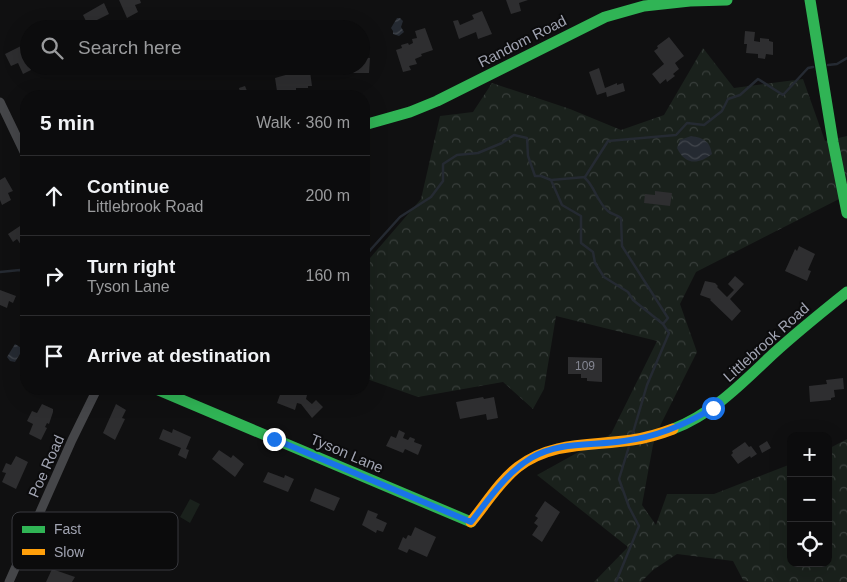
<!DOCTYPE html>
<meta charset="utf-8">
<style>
:root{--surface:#0c0c0d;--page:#151516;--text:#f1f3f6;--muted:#9a9b9d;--line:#2c2c2e}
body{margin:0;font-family:Arial,sans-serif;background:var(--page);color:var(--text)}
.controls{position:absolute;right:15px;bottom:15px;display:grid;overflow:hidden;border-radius:10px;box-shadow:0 5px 20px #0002}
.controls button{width:45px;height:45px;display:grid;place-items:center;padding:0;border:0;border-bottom:1px solid var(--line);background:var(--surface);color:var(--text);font:25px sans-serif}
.stop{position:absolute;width:15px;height:15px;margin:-11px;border:4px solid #1a73e8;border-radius:50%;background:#fff}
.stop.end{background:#1a73e8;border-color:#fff;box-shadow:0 1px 5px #0008}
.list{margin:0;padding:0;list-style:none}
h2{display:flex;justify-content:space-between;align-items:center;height:65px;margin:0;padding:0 20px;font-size:21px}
h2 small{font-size:16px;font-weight:400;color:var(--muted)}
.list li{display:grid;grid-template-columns:32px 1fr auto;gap:15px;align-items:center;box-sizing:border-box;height:80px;padding:0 20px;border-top:1px solid var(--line)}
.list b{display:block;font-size:19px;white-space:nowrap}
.list p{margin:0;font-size:16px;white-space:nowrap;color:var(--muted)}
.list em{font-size:16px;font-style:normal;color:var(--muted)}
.icon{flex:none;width:28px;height:28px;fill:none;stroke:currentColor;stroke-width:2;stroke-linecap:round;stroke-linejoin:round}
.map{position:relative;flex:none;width:847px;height:582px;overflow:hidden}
.search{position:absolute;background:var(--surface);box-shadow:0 5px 20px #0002;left:20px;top:20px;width:350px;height:55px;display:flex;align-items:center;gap:12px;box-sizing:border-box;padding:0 18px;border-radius:28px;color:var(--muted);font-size:19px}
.panel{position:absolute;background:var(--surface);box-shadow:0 5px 20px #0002;left:20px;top:90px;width:350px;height:305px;border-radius:20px}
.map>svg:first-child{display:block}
</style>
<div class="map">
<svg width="847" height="582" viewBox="0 0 847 582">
<defs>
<pattern id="forest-crowns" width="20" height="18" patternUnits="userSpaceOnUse" patternTransform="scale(1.25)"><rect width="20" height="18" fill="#1a211c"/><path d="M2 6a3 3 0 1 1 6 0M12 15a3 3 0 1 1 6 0" fill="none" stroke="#383e3b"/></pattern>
<pattern id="water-waves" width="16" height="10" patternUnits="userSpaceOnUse" patternTransform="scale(1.25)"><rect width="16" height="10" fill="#252a32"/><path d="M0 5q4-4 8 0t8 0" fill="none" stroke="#42464d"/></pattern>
</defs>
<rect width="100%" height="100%" fill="#101011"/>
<!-- grass -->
<path fill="#1a211c" d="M190,499L200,504L190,523L180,517Z"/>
<!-- forest -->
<path fill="url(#forest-crowns)" d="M703,48L734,88L803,79L825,141L847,136V195L696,272L680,304L697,352L659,428L653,445L642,505L656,525L667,494H714L791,464V563H828V449L847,439V582H750L743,580L733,561L677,554L653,570L641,582H594L628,547L537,475L611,434L657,341L556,316L544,389L533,409L503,382L418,397L364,378V265L421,199L440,116L473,112L492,83L570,109L621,130L664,115Z"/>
<!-- water -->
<path fill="url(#water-waves)" d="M397,18H400L403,21L401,27L404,32L399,36L393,34V31L391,28Z
M691,136C704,138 710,141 712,154C698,165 685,165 677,148L680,140Z
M15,344L23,349L15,362L10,361L7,357Z"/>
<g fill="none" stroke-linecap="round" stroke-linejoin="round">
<!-- stream -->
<path stroke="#252a32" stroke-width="2.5" d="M828,65L837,64L847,58
M585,178C595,187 597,202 608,211C611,214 617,215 621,218L622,246L668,318L663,324L669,333L647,385L632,436
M551,180L562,205L581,216V243L593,252L595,263L604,277L628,292L633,300L663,324
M364,257L400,217L431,197L443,181V164L457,155L478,153L502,143L514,135L527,138L528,156L535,176H541L551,180L585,177L608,141L676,135L687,123L704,125L722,111L728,99L740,95L758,79L783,95L808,68L813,67
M0,272L20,270L26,274
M616,582L639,526L629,507L619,479L630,443"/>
</g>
<!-- building -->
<path fill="#2e2e30" d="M119,0H140L141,3L135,5L138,12L127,18Z
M506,0H528L519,3L521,11L511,14Z
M104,3L109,14L97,20L102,29H90L83,15Z
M482,11L492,34L478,39L476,32L459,39L453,21L458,20L460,25L474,19L472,15Z
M62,22L66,29H50Z
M425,28L433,50L421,54L422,56L415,59L417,64L409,66L411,70L403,72L396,50L402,48L401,45L408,43L409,45L413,43L412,39L417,38L415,31Z
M745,31L755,32L754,41L760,42V38L769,39V41L773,42V55L766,54L765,59L758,58V54L746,53L747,44H744Z
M669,37L684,56L675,63L679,69L673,74L675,76L667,82L666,79L660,84L652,74L664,64L654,51L658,48L657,46Z
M23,45L29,56L26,58L31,70L23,74L18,63L11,66L5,54Z
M361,57L370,58L369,73H336V66H361Z
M292,66H300L301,72L310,71L312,86H308V88H296V90L281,93L280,90L277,91L275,78L289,74L288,69L292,68Z
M599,68L605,88L617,83V85L623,83L625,91L607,97L606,92L597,95L589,72Z
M245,86L249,96H228L240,92L239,88Z
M5,177L13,191L8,193L11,200L2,205L0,200V180Z
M655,191L672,193L670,206L644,203L645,194L655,195Z
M23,224L26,228V249L25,247L23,248L17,239L13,242L8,234Z
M799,246L815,254L808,270L811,271L807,281L785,271L795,249L797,251Z
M735,276L744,284L730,299L741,311L732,321L710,300L711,299L700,295L705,281L715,283L718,286L717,287L727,297L734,290L728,284Z
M0,290L16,296L13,303L9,301L7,308L0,305Z
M568,357L602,358V382L587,381V378H581V374H568Z
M843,378L844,389L834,390L835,397L831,398V400L810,402L809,386L827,384L826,380Z
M282,389H294L301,391V393L307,395L306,399L312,404L316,400L323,407L312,418L301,404L297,403L295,410L277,403Z
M483,397L484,399L494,397L498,418L487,420L486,414L460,419L456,402Z
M42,404L53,409V412L49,424L47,423L45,427L47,428L41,440L29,434L33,424L27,421L32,411L37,413Z
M116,404L126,410L122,418L125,419L115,440L103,433Z
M163,429L172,433L173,429L191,437L186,449L189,450L186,459L178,455L181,448L159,439Z
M399,430L405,433L403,438L408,440L410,437L415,439L414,442L422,445L418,455L405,449L403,453L386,446L391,436L396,438Z
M767,441L771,448L762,453L759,446Z
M745,442L749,447L751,446L757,454L751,458L750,456L738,464L731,455L733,453L732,451Z
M219,450L231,458L233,455L244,464L235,477L212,459Z
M16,456L28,462L16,489L2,482L6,473L2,472L6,463L11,465Z
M268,472L284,478L285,475L294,479L288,492L263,482Z
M315,488L340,498L334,511L310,501Z
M545,501L560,512L542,542L532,535L538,526L534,523L538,518L535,516Z
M368,510L378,514L376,518L387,523L383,532L377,530L376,533L362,525Z
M415,527L436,537L427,557L409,549L407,553L398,549L403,537L406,539L408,535L411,536Z
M52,569L75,577L72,582H46Z"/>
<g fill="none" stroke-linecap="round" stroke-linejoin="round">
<!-- street -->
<path stroke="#454649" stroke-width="9" d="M0,102L26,156
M9,582L72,440L97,389"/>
<!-- fast -->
<path stroke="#30b455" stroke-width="11" d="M810,0L833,142L847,213
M364,125L410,112L437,101L605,17L644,6L690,1L727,0
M156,389L471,522
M673,429C714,413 742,383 773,354C797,332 822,312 847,292"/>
<!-- slow -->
<path stroke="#ff9f0a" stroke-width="11" d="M471,522C486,504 499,482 518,467C552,441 593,446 632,440C646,438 660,434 673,429"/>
</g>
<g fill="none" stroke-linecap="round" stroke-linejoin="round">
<!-- route -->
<path stroke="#1a73e8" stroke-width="6" d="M274,439L471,522C489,499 505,474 531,458C560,441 592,446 624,441C657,437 685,425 713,408"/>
</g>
<g text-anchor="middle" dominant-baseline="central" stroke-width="4" stroke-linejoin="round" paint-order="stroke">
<!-- number labels -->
<g font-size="12" fill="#848692">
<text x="585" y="366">109</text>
</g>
<!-- street labels -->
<g font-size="15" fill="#a1a4b2" stroke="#0b0b0c">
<text transform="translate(522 41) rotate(-27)">Random Road</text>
<text transform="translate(766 342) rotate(-42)">Littlebrook Road</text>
<text transform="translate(347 453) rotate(23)">Tyson Lane</text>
<text transform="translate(46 466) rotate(-66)">Poe Road</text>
</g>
</g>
<!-- legend -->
<rect x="12" y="512" width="166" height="58" rx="8" fill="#0b0b0c" stroke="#38393e" stroke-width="1"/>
<rect x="22" y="526" width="23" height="7" fill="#30b455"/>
<rect x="22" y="549" width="23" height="6" fill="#ff9f0a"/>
<g font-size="14" fill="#a1a4b2">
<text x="54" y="534">Fast</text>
<text x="54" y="557">Slow</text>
</g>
</svg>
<div class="controls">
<button>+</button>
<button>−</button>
<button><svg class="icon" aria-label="locate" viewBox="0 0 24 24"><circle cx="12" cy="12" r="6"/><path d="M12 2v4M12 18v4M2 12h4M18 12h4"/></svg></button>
</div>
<div class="stop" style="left:713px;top:408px"></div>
<div class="stop end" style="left:274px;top:439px"></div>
<div class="search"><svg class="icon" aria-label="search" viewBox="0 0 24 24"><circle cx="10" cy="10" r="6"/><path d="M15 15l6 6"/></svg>Search here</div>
<section class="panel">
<h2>5 min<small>Walk · 360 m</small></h2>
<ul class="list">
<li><svg class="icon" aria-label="ahead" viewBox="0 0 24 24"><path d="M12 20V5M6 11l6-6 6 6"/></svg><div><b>Continue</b><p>Littlebrook Road</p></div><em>200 m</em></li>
<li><svg class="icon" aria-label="right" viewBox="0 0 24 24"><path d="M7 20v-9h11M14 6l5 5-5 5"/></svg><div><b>Turn right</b><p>Tyson Lane</p></div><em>160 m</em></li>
<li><svg class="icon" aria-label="arrive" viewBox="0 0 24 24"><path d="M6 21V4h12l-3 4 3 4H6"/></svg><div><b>Arrive at destination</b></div></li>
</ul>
</section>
</div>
